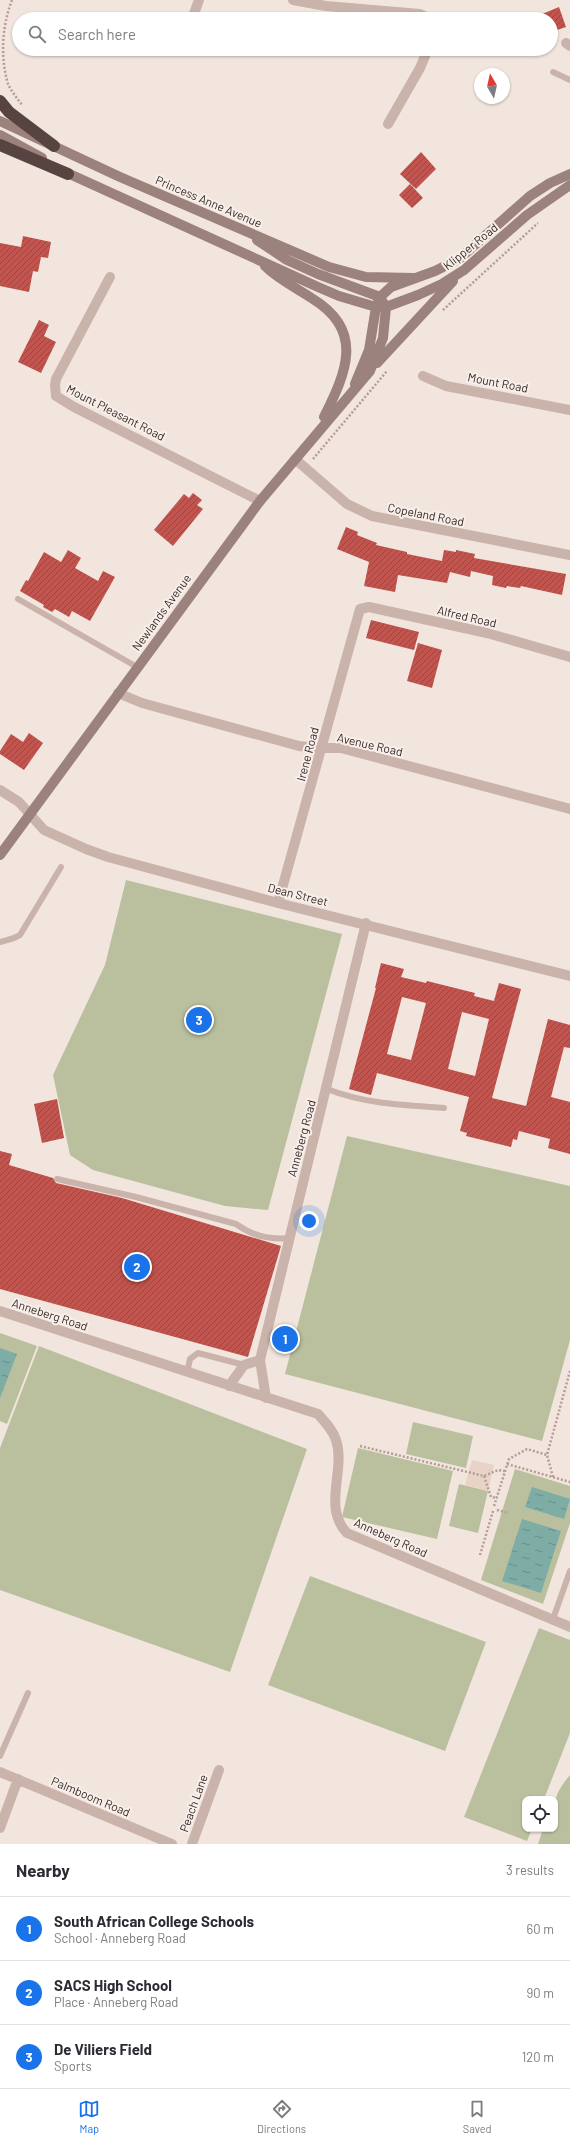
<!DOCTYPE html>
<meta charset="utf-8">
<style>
:root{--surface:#fff;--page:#f7f7f7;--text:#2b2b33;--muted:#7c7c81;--line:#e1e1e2;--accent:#1a73e8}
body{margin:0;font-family:Barlow,sans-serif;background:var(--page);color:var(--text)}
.controls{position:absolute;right:12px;bottom:12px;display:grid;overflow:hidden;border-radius:8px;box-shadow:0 1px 3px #0004}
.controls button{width:36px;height:36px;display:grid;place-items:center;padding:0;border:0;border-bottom:1px solid var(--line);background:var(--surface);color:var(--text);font:20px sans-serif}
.compass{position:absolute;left:474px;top:68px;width:36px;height:36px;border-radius:50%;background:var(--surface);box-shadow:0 1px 3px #0004;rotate:351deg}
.you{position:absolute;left:309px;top:1221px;width:14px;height:14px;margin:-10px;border:3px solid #fff;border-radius:50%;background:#1a73e8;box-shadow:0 0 0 6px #1a73e833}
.badge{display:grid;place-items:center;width:26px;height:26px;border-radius:50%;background:var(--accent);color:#fff;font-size:13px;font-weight:700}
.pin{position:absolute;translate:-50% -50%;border:2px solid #fff;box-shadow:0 1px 4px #0006}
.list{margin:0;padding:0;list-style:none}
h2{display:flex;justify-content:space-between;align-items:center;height:52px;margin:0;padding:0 16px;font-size:17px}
h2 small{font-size:13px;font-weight:400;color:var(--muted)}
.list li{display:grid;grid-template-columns:26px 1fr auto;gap:12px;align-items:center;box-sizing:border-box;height:64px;padding:0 16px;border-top:1px solid var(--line)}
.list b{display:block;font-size:15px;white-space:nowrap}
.list p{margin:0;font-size:13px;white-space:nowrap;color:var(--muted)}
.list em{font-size:13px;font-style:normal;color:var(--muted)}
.icon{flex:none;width:22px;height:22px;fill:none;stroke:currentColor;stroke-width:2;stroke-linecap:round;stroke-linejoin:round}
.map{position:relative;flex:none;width:570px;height:1844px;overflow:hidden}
.search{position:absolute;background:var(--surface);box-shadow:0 1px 3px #0004;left:12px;right:12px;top:12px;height:44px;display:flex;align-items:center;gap:10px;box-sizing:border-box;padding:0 14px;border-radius:22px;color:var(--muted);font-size:15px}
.sheet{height:244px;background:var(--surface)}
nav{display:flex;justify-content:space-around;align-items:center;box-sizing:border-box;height:56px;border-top:1px solid var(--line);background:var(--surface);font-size:11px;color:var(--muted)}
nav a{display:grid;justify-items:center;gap:2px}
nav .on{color:var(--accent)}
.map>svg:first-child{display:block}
</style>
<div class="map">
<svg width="570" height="1844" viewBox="0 0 570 1844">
<defs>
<pattern id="water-ripples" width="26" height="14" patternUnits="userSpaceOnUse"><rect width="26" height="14" fill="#7eada6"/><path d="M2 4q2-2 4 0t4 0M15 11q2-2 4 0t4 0" fill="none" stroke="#688d87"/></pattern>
<pattern id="building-hatch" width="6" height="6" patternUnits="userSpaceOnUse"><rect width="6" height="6" fill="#bf554e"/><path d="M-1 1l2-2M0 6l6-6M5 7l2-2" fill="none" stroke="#9c4741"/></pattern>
</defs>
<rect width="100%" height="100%" fill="#f1e5de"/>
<!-- park -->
<path fill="#bac09e" d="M126,880L342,934L268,1210L225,1206L93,1170L70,1155L53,1075L105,965Z
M347,1136L570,1186V1340L542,1441L285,1374Z
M0,1333L37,1346L7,1424L0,1421Z
M39,1346L307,1449L230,1672L0,1590V1448Z
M413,1422L473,1436L466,1468L406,1454Z
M358,1448L453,1471L437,1539L342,1517Z
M515,1469L570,1486V1523L543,1604L481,1580Z
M459,1484L488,1491L478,1533L449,1526Z
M310,1576L486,1642L445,1751L268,1685Z
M539,1628L570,1640V1733L544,1799H525V1829H532L527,1841L464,1817Z
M570,1775V1844H538L543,1829H555C555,1801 552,1797 570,1775Z"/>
<!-- plaza -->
<path fill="#e8d3c6" d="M472,1460L494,1465L488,1491L465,1485Z"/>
<!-- water -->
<path fill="url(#water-ripples)" d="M0,1348L17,1354L0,1398Z
M532,1487L570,1499L564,1519L525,1507Z
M522,1519L561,1531L541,1593L502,1581Z"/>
<!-- building -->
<path fill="url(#building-hatch)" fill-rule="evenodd" d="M559,7L566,27L551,32V19H530Z
M421,152L436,169L416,189L400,174Z
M410,184L423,198L412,208L399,195Z
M23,236L51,242L48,258L41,257L38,272L33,271L29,292L0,286V243L21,247Z
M39,320L49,325L44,336L56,342L41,373L18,362Z
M193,493L202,500L197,505L203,509L173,546L154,530L184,494L189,498Z
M346,527L358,532L357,535L377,543L376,545L407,552V554L442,561L444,550L456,552V550L475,554L474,558L566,574L562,595L521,586L520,588L507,586L506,588L492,585L493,576L471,571L470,577L450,572L447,583L398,575L395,592L364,586L369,562L337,549Z
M68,550L81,558L75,568L98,581L103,571L115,577L90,621L72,611L69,617L55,609L52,612L43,607L44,605L20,591L26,580L28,581L44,552L61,562Z
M371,620L419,632L414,650L366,638Z
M418,643L442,650L432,688L407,681Z
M29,733L43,743L24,770L0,754V751L11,734L23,742Z
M381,963L404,969L401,977L426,983L427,981L475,993L474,996L494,1001L499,983L521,989L492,1098L526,1106L548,1019L570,1025V1048L564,1047L551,1097L570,1102V1154L548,1148L550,1139L519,1131L517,1140L513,1139L511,1147L466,1136L467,1133L460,1131L469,1097L377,1073L371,1095L349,1089L376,988H375ZM402,997L426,1003L411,1060L387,1054ZM462,1012L489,1019L475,1076L448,1069Z
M57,1099L64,1138L42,1143L34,1104Z
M0,1151L12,1154L9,1165L53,1178L56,1183L122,1198L281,1246L248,1357L0,1289Z"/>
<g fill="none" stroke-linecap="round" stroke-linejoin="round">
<!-- path -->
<path stroke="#b59c94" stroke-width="2.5" stroke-dasharray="2 2" stroke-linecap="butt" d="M12,0C2,26 0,57 8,84C11,91 17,98 22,105
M443,310L538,223
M313,459L387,371
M360,1446L484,1476L498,1470L505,1471
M507,1464L570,1482
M484,1476L491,1497L497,1498
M553,1477L547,1455L570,1371
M494,1506L509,1459L527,1449L547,1455
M497,1510L508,1513
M480,1555L493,1511"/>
<!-- service -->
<path stroke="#c9b3aa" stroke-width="6" d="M553,72L570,80
M18,599L137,667
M0,942L14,938L20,935L61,867
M327,1089C365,1104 404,1105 444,1108
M57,1179L136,1197L236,1224C251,1235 270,1240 289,1238
M187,1373L190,1359L198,1353L244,1365
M553,1619L570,1571
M0,1756L28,1693"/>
<!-- minor -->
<path stroke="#c9b3aa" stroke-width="10" d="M293,0L326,6L420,14L430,19
M192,19L199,0
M566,43L570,46
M187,50V49
M388,124L420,68L428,49
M110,277L56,379L55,385L56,396L74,407L260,501
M423,376L446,386L570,410
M295,459L347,504L372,516L570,555
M118,693L142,703L299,746L317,748H341L570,809
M0,790L19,802L44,830L86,849L108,857L278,903L570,976
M278,903L360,609L369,607L487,633L570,657
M0,1311L318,1414C325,1422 333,1430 336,1440C346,1470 322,1507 347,1533L570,1627
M229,1386L244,1365L260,1360
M266,1398L260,1360L366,923
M0,1772L172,1844
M0,1828L18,1779
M192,1844L219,1770"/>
<!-- secondary -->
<path stroke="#9c827c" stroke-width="10" d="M0,121L120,177L329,267L366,277L414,278
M0,135L42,158
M63,171L318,287L339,296L376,307H386L418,295L442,284L464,270L527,215L570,185
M257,240L287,260L318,274L380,297L383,302
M265,266C279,280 297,288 313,299C365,331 346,373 324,417
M377,363L453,281
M355,384L369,350L376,307L380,297L391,287L435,271L459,259L530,196L550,183L570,174
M0,855L260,501L370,371L383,338L386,307"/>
<!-- motorway -->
<path stroke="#574441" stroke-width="12" d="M0,101L9,112L54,146
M0,145L68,174"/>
</g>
<g text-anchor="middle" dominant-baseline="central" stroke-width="4" stroke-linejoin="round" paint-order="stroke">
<!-- street labels -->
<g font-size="12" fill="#372b29" stroke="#f9efea">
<text transform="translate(209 201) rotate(23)">Princess Anne Avenue</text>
<text transform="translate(470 246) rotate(-39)">Klipper Road</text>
<text transform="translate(498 382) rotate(11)">Mount Road</text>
<text transform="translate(116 412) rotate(27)">Mount Pleasant Road</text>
<text transform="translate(426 514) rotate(11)">Copeland Road</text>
<text transform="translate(161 612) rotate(-54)">Newlands Avenue</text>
<text transform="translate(467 616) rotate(13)">Alfred Road</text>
<text transform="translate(370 744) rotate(13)">Avenue Road</text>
<text transform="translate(307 754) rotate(-75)">Irene Road</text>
<text transform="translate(298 894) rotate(14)">Dean Street</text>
<text transform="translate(301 1138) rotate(-75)">Anneberg Road</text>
<text transform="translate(50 1314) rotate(18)">Anneberg Road</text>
<text transform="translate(391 1537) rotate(24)">Anneberg Road</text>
<text transform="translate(91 1796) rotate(23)">Palmboom Road</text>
<text transform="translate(193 1803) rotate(-70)">Peach Lane</text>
</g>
</g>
</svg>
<div class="controls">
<button><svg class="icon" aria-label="locate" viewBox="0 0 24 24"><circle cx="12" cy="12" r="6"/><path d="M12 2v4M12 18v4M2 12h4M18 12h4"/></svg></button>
</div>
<svg class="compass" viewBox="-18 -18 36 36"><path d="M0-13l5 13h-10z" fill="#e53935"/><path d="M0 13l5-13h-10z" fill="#7c7c81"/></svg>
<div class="you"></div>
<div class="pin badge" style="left:285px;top:1339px">1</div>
<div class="pin badge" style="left:137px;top:1267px">2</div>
<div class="pin badge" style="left:199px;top:1020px">3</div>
<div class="search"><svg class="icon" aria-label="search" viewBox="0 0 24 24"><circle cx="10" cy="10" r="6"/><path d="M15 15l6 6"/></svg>Search here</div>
</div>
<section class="sheet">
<h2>Nearby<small>3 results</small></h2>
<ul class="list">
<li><span class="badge">1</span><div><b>South African College Schools</b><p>School · Anneberg Road</p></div><em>60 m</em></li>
<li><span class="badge">2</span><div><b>SACS High School</b><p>Place · Anneberg Road</p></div><em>90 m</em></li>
<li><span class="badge">3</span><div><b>De Viliers Field</b><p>Sports</p></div><em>120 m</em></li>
</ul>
</section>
<nav>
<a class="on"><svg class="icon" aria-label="map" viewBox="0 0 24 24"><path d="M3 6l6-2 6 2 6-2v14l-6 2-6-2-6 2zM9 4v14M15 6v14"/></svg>Map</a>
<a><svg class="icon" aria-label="directions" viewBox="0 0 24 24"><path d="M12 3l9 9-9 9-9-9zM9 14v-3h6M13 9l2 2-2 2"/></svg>Directions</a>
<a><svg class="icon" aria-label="saved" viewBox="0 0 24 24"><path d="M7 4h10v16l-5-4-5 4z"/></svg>Saved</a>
</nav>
